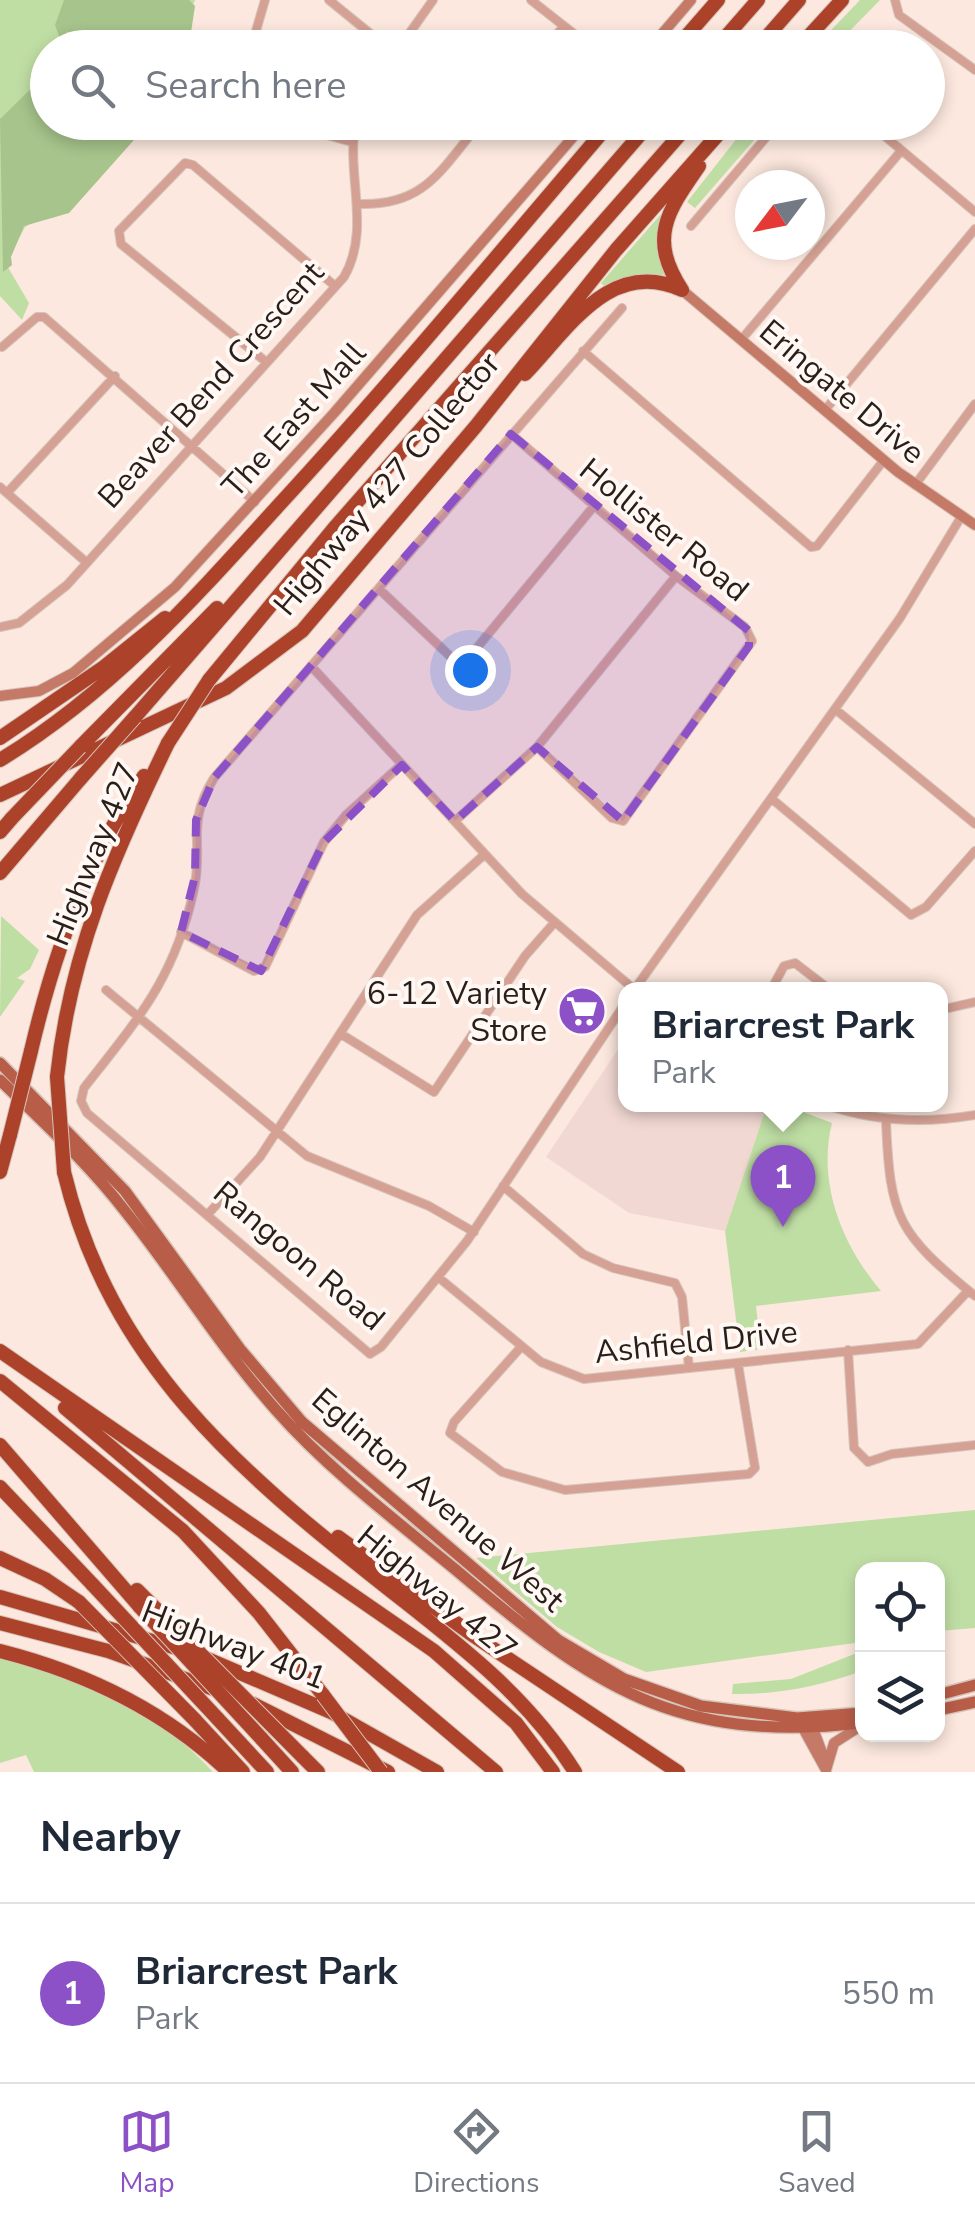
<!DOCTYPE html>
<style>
:root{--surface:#fff;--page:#f6f6f7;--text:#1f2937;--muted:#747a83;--line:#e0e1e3;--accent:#8d51c7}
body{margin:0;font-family:"Nunito Sans",sans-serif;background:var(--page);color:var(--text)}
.controls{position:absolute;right:30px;bottom:30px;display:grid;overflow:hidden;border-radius:20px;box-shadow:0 5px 15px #0003}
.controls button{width:90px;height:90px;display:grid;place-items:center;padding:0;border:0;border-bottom:2px solid var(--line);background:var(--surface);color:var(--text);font:50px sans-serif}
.compass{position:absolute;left:735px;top:170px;width:90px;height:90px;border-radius:50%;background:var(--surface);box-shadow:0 5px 15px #0003;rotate:238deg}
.you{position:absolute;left:470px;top:670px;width:35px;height:35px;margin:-25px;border:8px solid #fff;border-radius:50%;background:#1a73e8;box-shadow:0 0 0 15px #1a73e833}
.badge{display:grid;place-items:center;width:65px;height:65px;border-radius:50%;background:var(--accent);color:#fff;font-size:32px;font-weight:700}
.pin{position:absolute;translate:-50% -82px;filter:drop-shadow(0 2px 5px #0008)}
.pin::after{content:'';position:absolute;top:52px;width:35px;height:30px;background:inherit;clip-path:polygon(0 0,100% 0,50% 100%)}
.popup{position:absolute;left:618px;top:982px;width:330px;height:130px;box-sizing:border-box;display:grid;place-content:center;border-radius:20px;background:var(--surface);filter:drop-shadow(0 2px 8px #0005);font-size:32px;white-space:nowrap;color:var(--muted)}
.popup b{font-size:38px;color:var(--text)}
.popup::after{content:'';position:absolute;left:50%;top:100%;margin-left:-20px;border:20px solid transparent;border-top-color:var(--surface)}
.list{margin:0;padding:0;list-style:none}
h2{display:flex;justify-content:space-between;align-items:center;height:130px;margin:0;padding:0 40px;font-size:42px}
h2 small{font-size:32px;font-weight:400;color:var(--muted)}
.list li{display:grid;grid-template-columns:65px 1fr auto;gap:30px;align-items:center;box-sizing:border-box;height:180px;padding:0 40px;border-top:2px solid var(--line)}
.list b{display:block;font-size:38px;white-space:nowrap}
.list p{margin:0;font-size:32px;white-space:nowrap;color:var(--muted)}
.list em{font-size:32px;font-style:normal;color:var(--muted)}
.icon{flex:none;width:55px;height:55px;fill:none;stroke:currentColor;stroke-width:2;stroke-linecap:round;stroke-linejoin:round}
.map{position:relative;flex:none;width:975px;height:1772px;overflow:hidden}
.search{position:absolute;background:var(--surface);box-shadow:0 5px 15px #0003;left:30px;right:30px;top:30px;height:110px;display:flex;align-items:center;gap:25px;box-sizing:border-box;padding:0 35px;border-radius:55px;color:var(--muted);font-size:38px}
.sheet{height:310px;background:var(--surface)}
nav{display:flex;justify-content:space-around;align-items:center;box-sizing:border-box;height:140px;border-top:2px solid var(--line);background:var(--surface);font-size:28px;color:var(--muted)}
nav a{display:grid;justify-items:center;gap:5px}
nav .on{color:var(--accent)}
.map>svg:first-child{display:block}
</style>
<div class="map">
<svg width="975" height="1772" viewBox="0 0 975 1772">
<rect width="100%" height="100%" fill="#fce8de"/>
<!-- education -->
<path fill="#f2d8d3" d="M625,1039L626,1104L767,1105L725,1231L629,1213L546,1157Z"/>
<!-- green -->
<path fill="#bfdea4" d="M0,0H195L176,47L48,48V122L62,206L25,227L6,264L29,303L22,320L0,296Z
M860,0H880L834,47H815Z
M749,123H769L695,208L687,202Z
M668,206L657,250L665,272L661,278L643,274L605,287L601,283Z
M1,916L39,950L30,969L17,978L25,981L0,1017Z
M767,1105H785L832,1123C817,1183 842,1245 881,1291L756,1306L761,1349L740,1352L725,1231Z
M975,1510V1628L938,1631V1570H862V1642L646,1672L599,1652L557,1627L476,1558Z
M862,1651V1671C820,1686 778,1695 732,1694L733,1684L791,1679Z
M0,1656C78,1678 157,1710 213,1772H34L26,1755L0,1763Z"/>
<!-- forest -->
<path fill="#a6c48b" d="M64,0H189L195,6L190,39L196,47H63L55,25Z
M47,73L48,122L149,123L69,213L24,226L11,257L12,265L3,272L0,119Z"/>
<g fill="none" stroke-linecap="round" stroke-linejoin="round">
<!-- street casing -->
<g stroke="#d6c4ba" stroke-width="10">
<path id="street" d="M329,0L388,48
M531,0L592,48
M895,0L899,15L975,70
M251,48L265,0
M399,48L433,0
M545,48L564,26
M304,122L323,134L352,142
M868,122L975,212
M359,204C426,206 441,169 481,122
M691,226L779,122
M622,308L214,778C185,825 204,844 194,889C175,978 138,1019 84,1088L81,1101L87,1113L370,1354L381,1347L467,1241L626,1002
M741,340L901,151
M2,347L37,317H44L255,502
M583,351L811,547L817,546L884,460
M265,361L121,244L119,231L185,163L193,165L335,286
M825,410L975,229
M511,434L676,576L745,627L752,641L623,821L612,818L537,747
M915,485L975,404
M0,487L86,562
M7,493L115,376
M379,589L452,658L466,661L594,506
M0,627L19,623L67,585L344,277C372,228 345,174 356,122
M311,666L522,894L635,990
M835,709L975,824
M772,799L911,915L926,907L975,851
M455,821L537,747L676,576
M181,932L254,971L265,967L324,842L346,815L402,764
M106,990L307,1156L429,1206L474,1232
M634,990L900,618L961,517
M771,990L784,966L795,963L830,990
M940,1010L975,1002
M341,1034L434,1092L525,956L554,923
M824,1104C874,1122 923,1124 975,1115
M886,1121C890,1219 898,1233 975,1296
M503,1186L583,1254L613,1268L675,1283L682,1297L689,1368
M209,1213L260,1157L417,915L485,854
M438,1277L541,1362L584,1379L918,1344L968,1291
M521,1347L454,1422L450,1433L502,1472L565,1490L749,1474L755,1468L738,1364
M848,1350L854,1448L868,1462L892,1454L975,1445"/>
</g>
<!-- secondary casing -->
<g stroke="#d6c4ba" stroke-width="12">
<path id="secondary" d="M650,48L691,0
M682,290L898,472L975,525
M0,696L39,691L73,673L175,587L334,413L586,122
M798,1719L826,1770
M811,1723L826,1763
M826,1770L834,1743L862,1725"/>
</g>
<!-- primary casing -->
<g stroke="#d6c4ba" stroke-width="14">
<path id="primary" d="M0,1063L125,1191L240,1349L302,1422L558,1640L624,1679L701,1706L797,1718L862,1713
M0,1080C43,1122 88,1163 125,1211C177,1276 220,1347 276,1410C329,1470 394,1519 456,1570C593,1686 675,1744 862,1723
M938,1695L975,1685
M938,1710L975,1702"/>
</g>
<!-- highway casing -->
<g stroke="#d6c4ba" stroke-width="16">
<path id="highway" d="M676,48L718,0
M716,48L758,0
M757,48L799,0
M798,48L842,0
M682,290C648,238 667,212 699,166
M525,374C569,328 611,257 682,290
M209,680L336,526L691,122
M135,717L651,122
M0,738L104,667L165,618
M80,747L217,608
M0,760C110,693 192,601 278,506C393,381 501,251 611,122
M0,795L226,688L302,631L476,426L616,250L729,122
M0,832L12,818
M0,873L81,778
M31,1051C53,957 88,856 144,776
M57,1077C70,953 114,854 168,743
M0,1172L10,1135
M64,1172C110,1363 238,1470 386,1587C457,1643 527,1695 575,1772
M0,1351L434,1651L516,1723L553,1772
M0,1381L183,1531L259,1613L323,1695
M65,1408L496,1772
M0,1445L140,1607
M0,1487L93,1585
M338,1537L474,1636L678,1772
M0,1558L45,1579L79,1602
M137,1590L164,1617
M0,1597L180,1649
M0,1623L108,1651L219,1691
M0,1651C87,1673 164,1710 229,1772
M205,1658L331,1712L437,1772
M253,1704L388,1772
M217,1718L267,1772
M195,1720L243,1772
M261,1738L292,1772
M302,1756L318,1772"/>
</g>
<!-- street -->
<use href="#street" stroke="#d5a194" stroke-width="8"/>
<!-- secondary -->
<use href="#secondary" stroke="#c57a68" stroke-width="10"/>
<!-- primary -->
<use href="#primary" stroke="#b85d48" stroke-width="11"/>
<!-- highway -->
<use href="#highway" stroke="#ac422a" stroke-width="14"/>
<!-- highway-bridge casing -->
<g stroke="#d6c4ba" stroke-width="16" stroke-linecap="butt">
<path id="highway-bridge" d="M168,743L209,680
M81,778L135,717
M12,818L80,747
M57,1077L64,1172
M10,1135L31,1051
M93,1585L217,1718
M79,1602L195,1720
M140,1607L261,1738
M164,1617L302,1756
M323,1695L381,1772"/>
</g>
<!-- highway-bridge -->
<use href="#highway-bridge" stroke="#ac422a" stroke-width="14"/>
</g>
<!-- marked area -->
<path fill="#8d51c7" fill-opacity="0.2" stroke="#8d51c7" stroke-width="8" stroke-dasharray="20 12" stroke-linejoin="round" d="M511,434L749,631V646L623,821L537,747L455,821L402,765L324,842L261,971L181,932L195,876L196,820L214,778Z"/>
<!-- icons -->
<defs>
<g id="supermarket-disc" transform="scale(2.5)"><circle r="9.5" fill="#8d51c7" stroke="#fff8f5"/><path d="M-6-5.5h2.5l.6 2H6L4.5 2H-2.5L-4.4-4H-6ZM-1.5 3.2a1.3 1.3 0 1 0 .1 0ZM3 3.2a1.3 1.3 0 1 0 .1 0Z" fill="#fff"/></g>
</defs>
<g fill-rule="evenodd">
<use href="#supermarket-disc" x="582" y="1011"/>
</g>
<g text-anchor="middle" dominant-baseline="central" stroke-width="8" stroke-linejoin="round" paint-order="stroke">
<!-- street labels -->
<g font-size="32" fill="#291e18" stroke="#fff8f5">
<text transform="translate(211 385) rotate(-48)">Beaver Bend Crescent</text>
<text transform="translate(842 392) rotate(40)">Eringate Drive</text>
<text transform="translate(294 420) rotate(-48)">The East Mall</text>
<text transform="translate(387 484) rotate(-50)">Highway 427 Collector</text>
<text transform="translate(664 530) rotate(39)">Hollister Road</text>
<text transform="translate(93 854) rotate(-68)">Highway 427</text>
<text transform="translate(299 1256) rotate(40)">Rangoon Road</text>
<text transform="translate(696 1342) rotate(-6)">Ashfield Drive</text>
<text transform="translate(438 1500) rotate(41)">Eglinton Avenue West</text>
<text transform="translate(437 1593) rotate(39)">Highway 427</text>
<text transform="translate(234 1645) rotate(21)">Highway 401</text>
</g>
<!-- poi labels -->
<g font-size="32" fill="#291e18" stroke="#fff8f5" text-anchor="end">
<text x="547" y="993">6-12 Variety<tspan x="547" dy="37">Store</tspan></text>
</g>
</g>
</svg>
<div class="controls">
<button><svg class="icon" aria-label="locate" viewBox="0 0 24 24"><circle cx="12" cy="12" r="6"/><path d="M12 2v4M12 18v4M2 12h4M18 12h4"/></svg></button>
<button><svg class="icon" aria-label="layers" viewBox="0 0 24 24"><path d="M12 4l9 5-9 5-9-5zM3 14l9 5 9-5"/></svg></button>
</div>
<svg class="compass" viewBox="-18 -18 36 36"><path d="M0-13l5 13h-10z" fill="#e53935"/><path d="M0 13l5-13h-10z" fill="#747a83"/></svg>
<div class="you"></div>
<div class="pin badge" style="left:783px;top:1227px">1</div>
<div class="popup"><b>Briarcrest Park</b>Park</div>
<div class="search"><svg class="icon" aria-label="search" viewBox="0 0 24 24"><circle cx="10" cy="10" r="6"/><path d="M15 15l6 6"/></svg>Search here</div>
</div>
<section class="sheet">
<h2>Nearby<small></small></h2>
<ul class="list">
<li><span class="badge">1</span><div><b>Briarcrest Park</b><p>Park</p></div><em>550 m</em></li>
</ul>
</section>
<nav>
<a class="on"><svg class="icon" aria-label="map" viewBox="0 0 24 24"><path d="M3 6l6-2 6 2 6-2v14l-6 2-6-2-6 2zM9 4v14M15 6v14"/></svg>Map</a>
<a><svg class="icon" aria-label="directions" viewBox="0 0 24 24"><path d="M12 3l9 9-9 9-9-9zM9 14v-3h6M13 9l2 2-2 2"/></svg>Directions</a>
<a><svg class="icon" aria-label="saved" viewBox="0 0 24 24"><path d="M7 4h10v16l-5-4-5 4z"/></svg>Saved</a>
</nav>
